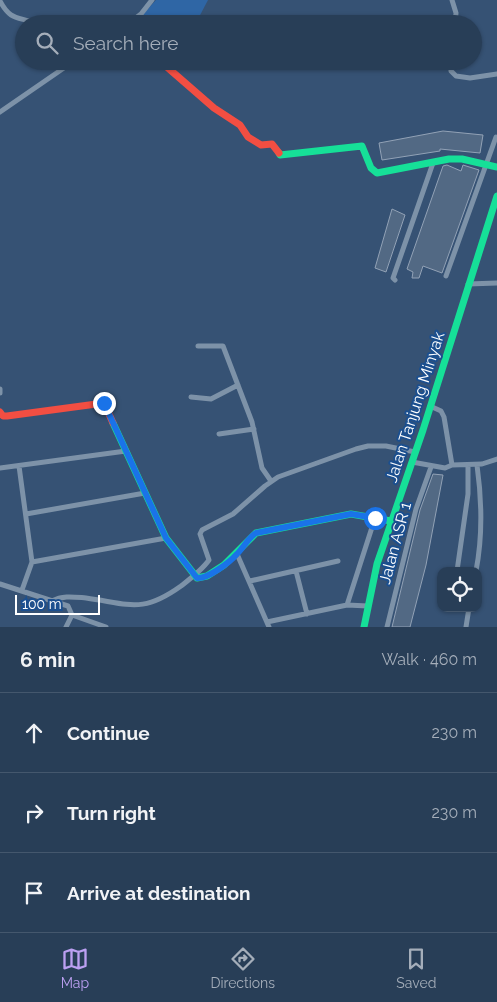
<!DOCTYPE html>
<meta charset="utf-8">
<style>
:root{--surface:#283e57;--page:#344961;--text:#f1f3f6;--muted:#a5aeba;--line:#44576d;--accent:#bca0f2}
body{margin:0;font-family:Raleway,sans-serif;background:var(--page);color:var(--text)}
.controls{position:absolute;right:15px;bottom:15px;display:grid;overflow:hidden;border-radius:10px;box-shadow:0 1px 4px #0004}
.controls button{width:45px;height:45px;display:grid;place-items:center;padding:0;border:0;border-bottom:1px solid var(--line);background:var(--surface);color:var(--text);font:25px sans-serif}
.scale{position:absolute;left:15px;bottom:12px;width:85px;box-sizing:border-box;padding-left:5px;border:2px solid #fff;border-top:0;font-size:14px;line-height:18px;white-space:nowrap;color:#fff;-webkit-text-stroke:4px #1b4f8f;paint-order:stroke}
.stop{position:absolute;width:15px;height:15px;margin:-11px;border:4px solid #1a73e8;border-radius:50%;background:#fff}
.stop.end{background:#1a73e8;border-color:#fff;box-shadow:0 1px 5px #0008}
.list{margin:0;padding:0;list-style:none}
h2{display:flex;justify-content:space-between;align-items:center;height:65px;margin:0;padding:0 20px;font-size:21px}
h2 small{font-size:16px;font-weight:400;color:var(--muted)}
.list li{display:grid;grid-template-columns:32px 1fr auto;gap:15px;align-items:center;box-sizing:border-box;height:80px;padding:0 20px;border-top:1px solid var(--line)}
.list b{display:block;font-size:19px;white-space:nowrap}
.list em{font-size:16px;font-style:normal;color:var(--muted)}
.icon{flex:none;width:28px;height:28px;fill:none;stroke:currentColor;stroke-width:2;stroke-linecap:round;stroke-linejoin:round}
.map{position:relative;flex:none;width:497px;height:627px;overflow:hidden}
.search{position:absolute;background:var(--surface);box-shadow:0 1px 4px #0004;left:15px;right:15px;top:15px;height:55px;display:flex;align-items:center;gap:12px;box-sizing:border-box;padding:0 18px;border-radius:28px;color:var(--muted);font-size:19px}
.sheet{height:305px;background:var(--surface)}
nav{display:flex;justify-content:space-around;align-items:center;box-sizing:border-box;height:70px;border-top:1px solid var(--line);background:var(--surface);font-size:14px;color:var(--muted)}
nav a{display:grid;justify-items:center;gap:2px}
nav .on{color:var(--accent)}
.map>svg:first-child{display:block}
</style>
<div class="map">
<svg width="497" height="627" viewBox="0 0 497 627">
<rect width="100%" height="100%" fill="#365274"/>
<!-- green -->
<path fill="#2f66a5" d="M156,0H208L198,19L191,24H134Z"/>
<!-- building -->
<path fill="#526984" stroke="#92a2b6" d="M443,131L483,135L480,153L440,149V151L382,160L379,143Z
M447,165L461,171L463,165L479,170L442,273L423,266L419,278H412L413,272L407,269L443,166Z
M392,209L405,215L386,272L375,268Z
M433,474L443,475L426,565L410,627H392L420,510Z"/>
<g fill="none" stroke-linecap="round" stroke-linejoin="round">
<!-- street -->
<path stroke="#7d92a8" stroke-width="5" d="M452,0L456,13L455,24
M0,1C11,22 19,16 37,24
M128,24L141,14L152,0
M149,61L159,67H166
M451,61V71L456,76L470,78L497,74
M0,112L74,61
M446,276L496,137
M395,280L393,278L433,163
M468,284L497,283
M198,346H223L252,422L262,468L271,481
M0,389V393
M191,397L211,399L238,385
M430,406L441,411L444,417L452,465
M219,434L254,429
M412,462L445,468L452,465L482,464L497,459
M19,466L32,562L22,590
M0,468L126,451
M26,514L145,493
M237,554L269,627
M32,562L166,538
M296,571L307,614
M457,571L468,494V465
M476,571C483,535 482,501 477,465
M250,581L338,561
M0,584L68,606L72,615L66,627
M52,601C63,595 74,597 86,598C130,604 142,614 181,586C190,579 202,570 209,560L200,534L202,530L233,514L265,486L278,477L356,449L368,446H386L415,452
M347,605L375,518
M72,615L106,627
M267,622L347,605L368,606
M387,627L416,509L431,467
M466,627L469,608"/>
<!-- fast -->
<path stroke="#16e098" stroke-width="7" d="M279,153L280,155L362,146L371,168L377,173L449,159H462L497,167
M113,423L166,538L197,578L207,576L224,565L256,533L351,514L391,521
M364,627L377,564L423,430L497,196"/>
<!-- jam -->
<path stroke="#f24e42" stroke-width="7" d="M160,61L214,108L240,125L248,137L261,145L272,144L279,153
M0,412L3,416H7L104,403L113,423"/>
</g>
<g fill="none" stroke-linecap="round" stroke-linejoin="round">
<!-- route -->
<path stroke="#1a73e8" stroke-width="6" d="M104,403L166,538L197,578C208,579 230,562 237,554C244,547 248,538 256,533L351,514L375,518"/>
</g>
<g text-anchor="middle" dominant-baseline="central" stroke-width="4" stroke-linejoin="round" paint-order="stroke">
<!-- street labels -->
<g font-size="16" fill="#fff" stroke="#1b4f8f">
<text transform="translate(415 407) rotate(-72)">Jalan Tanjung Minyak</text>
<text transform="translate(395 543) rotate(-75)">Jalan ASR 1</text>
</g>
</g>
</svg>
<div class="controls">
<button><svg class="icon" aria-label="locate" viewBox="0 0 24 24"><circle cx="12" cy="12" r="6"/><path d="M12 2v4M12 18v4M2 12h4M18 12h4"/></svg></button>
</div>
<div class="scale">100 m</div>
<div class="stop" style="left:375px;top:518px"></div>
<div class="stop end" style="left:104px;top:403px"></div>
<div class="search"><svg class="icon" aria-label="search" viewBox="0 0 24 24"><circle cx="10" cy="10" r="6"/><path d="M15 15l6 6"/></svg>Search here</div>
</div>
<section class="sheet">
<h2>6 min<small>Walk · 460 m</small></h2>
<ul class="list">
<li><svg class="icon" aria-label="ahead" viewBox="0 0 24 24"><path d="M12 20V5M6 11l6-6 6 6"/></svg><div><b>Continue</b></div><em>230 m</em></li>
<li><svg class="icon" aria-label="right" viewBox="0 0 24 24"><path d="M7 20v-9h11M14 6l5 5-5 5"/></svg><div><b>Turn right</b></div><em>230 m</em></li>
<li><svg class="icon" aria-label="arrive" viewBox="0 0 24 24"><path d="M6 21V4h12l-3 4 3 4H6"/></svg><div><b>Arrive at destination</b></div></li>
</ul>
</section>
<nav>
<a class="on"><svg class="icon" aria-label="map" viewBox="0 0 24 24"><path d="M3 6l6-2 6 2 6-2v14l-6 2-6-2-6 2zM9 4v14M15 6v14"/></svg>Map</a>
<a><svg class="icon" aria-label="directions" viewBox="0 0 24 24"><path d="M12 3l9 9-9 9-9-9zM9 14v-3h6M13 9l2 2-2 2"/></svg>Directions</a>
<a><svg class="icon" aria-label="saved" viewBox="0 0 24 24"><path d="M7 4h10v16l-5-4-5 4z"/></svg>Saved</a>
</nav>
